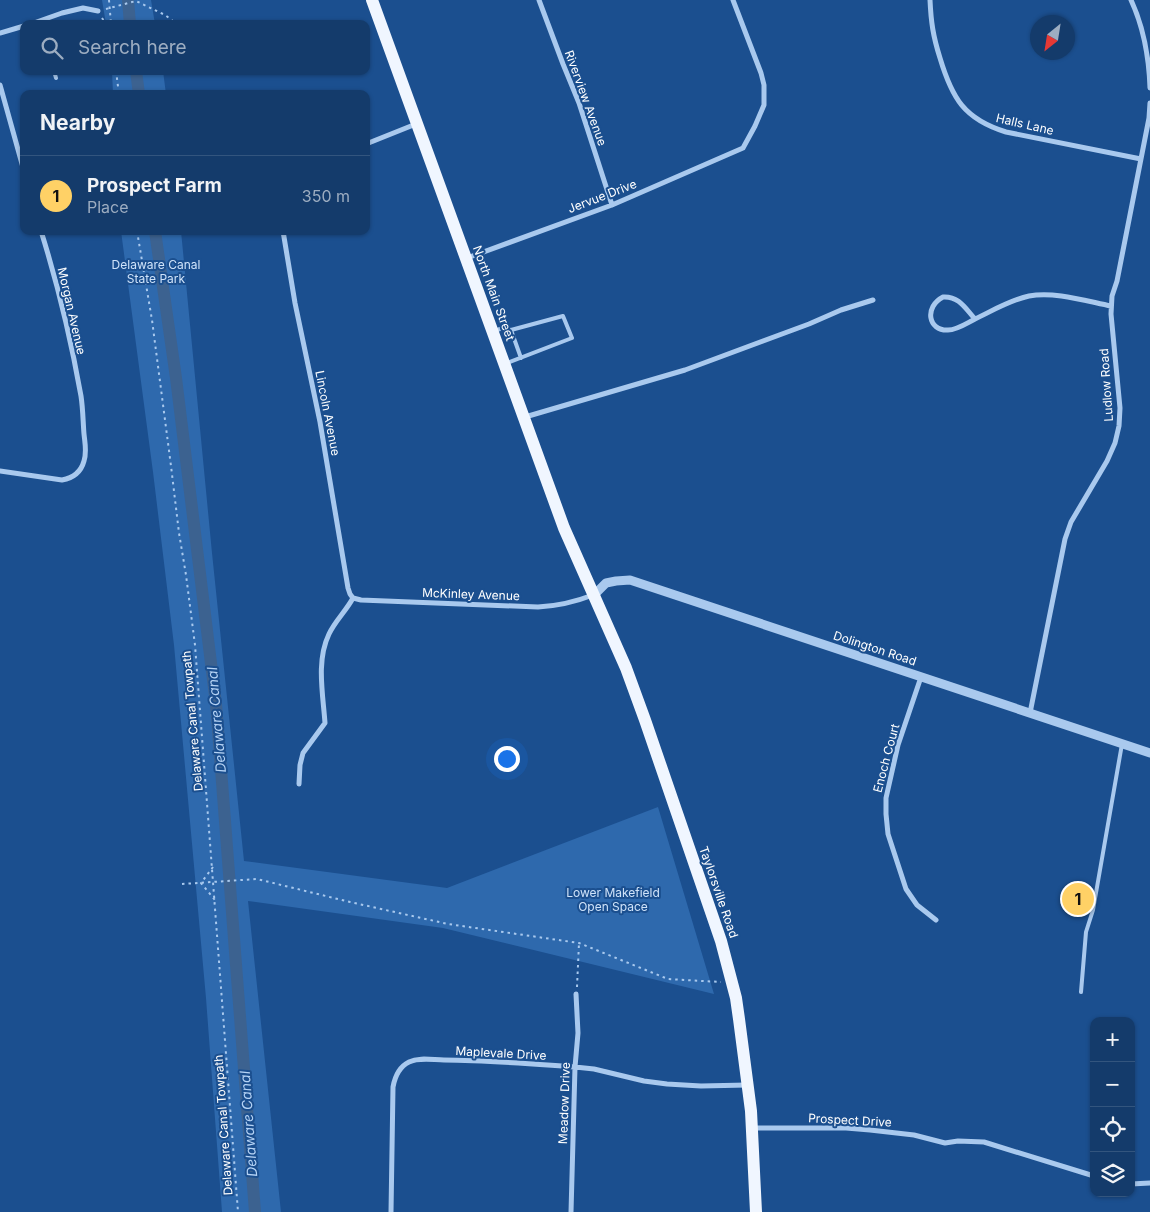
<!DOCTYPE html>
<meta charset="utf-8">
<style>
:root{--surface:#143b6b;--page:#1d4271;--text:#f1f3f6;--muted:#9dadc1;--line:#33557e;--accent:#ffd166}
body{margin:0;font-family:Inter,sans-serif;background:var(--page);color:var(--text)}
.controls{position:absolute;right:15px;bottom:15px;display:grid;overflow:hidden;border-radius:10px;box-shadow:0 1px 4px #0004}
.controls button{width:45px;height:45px;display:grid;place-items:center;padding:0;border:0;border-bottom:1px solid var(--line);background:var(--surface);color:var(--text);font:25px sans-serif}
.compass{position:absolute;left:1030px;top:15px;width:45px;height:45px;border-radius:50%;background:var(--surface);box-shadow:0 1px 4px #0004;rotate:210deg}
.you{position:absolute;left:506px;top:758px;width:18px;height:18px;margin:-12px;border:4px solid #fff;border-radius:50%;background:#1a73e8;box-shadow:0 0 0 8px #1a73e833}
.badge{display:grid;place-items:center;width:32px;height:32px;border-radius:50%;background:var(--accent);color:#111;font-size:16px;font-weight:700}
.pin{position:absolute;translate:-50% -50%;border:2px solid #fff;box-shadow:0 1px 5px #0006}
.list{margin:0;padding:0;list-style:none}
h2{display:flex;justify-content:space-between;align-items:center;height:65px;margin:0;padding:0 20px;font-size:21px}
h2 small{font-size:16px;font-weight:400;color:var(--muted)}
.list li{display:grid;grid-template-columns:32px 1fr auto;gap:15px;align-items:center;box-sizing:border-box;height:80px;padding:0 20px;border-top:1px solid var(--line)}
.list b{display:block;font-size:19px;white-space:nowrap}
.list p{margin:0;font-size:16px;white-space:nowrap;color:var(--muted)}
.list em{font-size:16px;font-style:normal;color:var(--muted)}
.icon{flex:none;width:28px;height:28px;fill:none;stroke:currentColor;stroke-width:2;stroke-linecap:round;stroke-linejoin:round}
.map{position:relative;flex:none;width:1150px;height:1212px;overflow:hidden}
.search{position:absolute;background:var(--surface);box-shadow:0 1px 4px #0004;left:20px;top:20px;width:350px;height:55px;display:flex;align-items:center;gap:12px;box-sizing:border-box;padding:0 18px;border-radius:10px;color:var(--muted);font-size:19px}
.panel{position:absolute;background:var(--surface);box-shadow:0 1px 4px #0004;left:20px;top:90px;width:350px;height:145px;border-radius:10px}
.map>svg:first-child{display:block}
</style>
<div class="map">
<svg width="1150" height="1212" viewBox="0 0 1150 1212">
<rect width="100%" height="100%" fill="#1b4f8f"/>
<!-- green -->
<path fill="#2e69ad" d="M102,0H151L155,24H106Z
M112,71H163L166,94H113Z
M121,231H181L212,553L244,861L447,888L658,807L714,994L443,928L248,901L281,1212H222L206,998L174,645L153,472Z"/>
<g fill="none" stroke-linecap="round" stroke-linejoin="round">
<!-- canal -->
<path stroke="#3c6290" stroke-width="12" d="M128,0L130,24
M136,71L139,94
M155,231L176,378L216,704L255,1212"/>
<!-- path -->
<path stroke="#a9c9ee" stroke-width="2" stroke-dasharray="2.5 4" stroke-linecap="butt" d="M109,0L111,24
M106,9L136,1L165,15L177,24
M102,18L106,24
M116,71L119,94
M137,231L152,320L171,466L179,533L186,575L195,645L238,1212
M213,867L201,883L215,900
M182,884L257,879L350,902L448,924L579,943L668,979L721,982
M577,987L579,943"/>
<!-- service -->
<path stroke="#a9c9ee" stroke-width="4" d="M54,71L56,78
M511,330L521,358
M494,331L503,328L511,330L563,316L572,338L507,363
M1081,992L1086,932L1093,910L1122,744"/>
<!-- minor -->
<path stroke="#a9c9ee" stroke-width="5" d="M539,0L563,64L579,103L612,205
M930,0C931,22 933,36 940,58C952,98 964,119 1006,132L1141,159
M1131,0C1144,28 1149,58 1150,88
M31,24L62,13L83,8L98,11
M0,33L24,26
M0,85L24,171
M366,144L416,124
M283,231L295,303L320,422L348,588L350,594L353,598
M467,258L612,205L743,148L755,126L764,105V85L761,73L733,0
M943,297C959,296 965,308 975,319C967,323 957,330 948,330C928,331 924,307 943,297Z
M975,319C992,311 1010,300 1029,296C1054,291 1086,301 1111,306
M525,417L685,370L809,324L841,310L873,300
M0,471L62,480C73,478 81,472 84,461C87,452 85,444 84,434C83,422 83,409 81,396C71,340 58,285 41,231
M353,598L361,600L538,607C557,606 575,602 593,595
M921,677L898,745L886,798V814L888,834L906,889L917,905L936,920
M1030,713L1065,539L1071,522L1107,461L1115,443L1119,426L1120,408L1111,314L1112,296L1117,281L1149,118L1150,103
M299,784L300,765L303,753L325,723C323,694 316,661 329,634C335,621 346,611 353,598
M753,1128H846L870,1130L914,1135L945,1143L958,1141L984,1142L1094,1176
M1131,1184L1150,1183
M391,1212L393,1087C395,1076 399,1067 409,1062C419,1057 433,1060 444,1060C487,1060 532,1064 575,1067L594,1069L644,1081L667,1084L701,1086L747,1085
M571,1212L575,1067L578,1033L576,994"/>
<!-- tertiary -->
<path stroke="#a9c9ee" stroke-width="9" d="M594,595L606,583L616,581L630,580L1150,753"/>
<!-- primary -->
<path stroke="#f0f6ff" stroke-width="12" d="M372,0L564,528L626,668L645,720L721,941L736,998L739,1019L751,1111L756,1212"/>
</g>
<g text-anchor="middle" dominant-baseline="central" stroke-width="4" stroke-linejoin="round" paint-order="stroke">
<!-- street labels -->
<g font-size="12" fill="#fff" stroke="#1b4f8f">
<text transform="translate(586 98) rotate(70)">Riverview Avenue</text>
<text transform="translate(1025 124) rotate(13)">Halls Lane</text>
<text transform="translate(602 196) rotate(-21)">Jervue Drive</text>
<text transform="translate(494 293) rotate(70)">North Main Street</text>
<text transform="translate(72 311) rotate(77)">Morgan Avenue</text>
<text transform="translate(1106 385) rotate(-94)">Ludlow Road</text>
<text transform="translate(328 413) rotate(79)">Lincoln Avenue</text>
<text transform="translate(471 594) rotate(2)">McKinley Avenue</text>
<text transform="translate(875 648) rotate(18)">Dolington Road</text>
<text transform="translate(192 721) rotate(-95)">Delaware Canal Towpath</text>
<text transform="translate(886 758) rotate(-75)">Enoch Court</text>
<text transform="translate(719 892) rotate(71)">Taylorsville Road</text>
<text transform="translate(501 1053) rotate(3)">Maplevale Drive</text>
<text transform="translate(564 1103) rotate(-88)">Meadow Drive</text>
<text transform="translate(850 1120) rotate(3)">Prospect Drive</text>
<text transform="translate(223 1125) rotate(-94)">Delaware Canal Towpath</text>
</g>
<!-- park labels -->
<g font-size="12" fill="#cfe3fa" stroke="#1b4f8f">
<text x="156" y="264">Delaware Canal<tspan x="156" dy="14">State Park</tspan></text>
<text x="613" y="892">Lower Makefield<tspan x="613" dy="14">Open Space</tspan></text>
</g>
<!-- water labels -->
<g font-size="14" font-style="italic" fill="#b5d3f5" stroke="#1b4f8f">
<text transform="translate(216 720) rotate(-95)">Delaware Canal</text>
<text transform="translate(248 1124) rotate(-94)">Delaware Canal</text>
</g>
</g>
</svg>
<div class="controls">
<button>+</button>
<button>−</button>
<button><svg class="icon" aria-label="locate" viewBox="0 0 24 24"><circle cx="12" cy="12" r="6"/><path d="M12 2v4M12 18v4M2 12h4M18 12h4"/></svg></button>
<button><svg class="icon" aria-label="layers" viewBox="0 0 24 24"><path d="M12 4l9 5-9 5-9-5zM3 14l9 5 9-5"/></svg></button>
</div>
<svg class="compass" viewBox="-18 -18 36 36"><path d="M0-13l5 13h-10z" fill="#e53935"/><path d="M0 13l5-13h-10z" fill="#9dadc1"/></svg>
<div class="you"></div>
<div class="pin badge" style="left:1078px;top:899px">1</div>
<div class="search"><svg class="icon" aria-label="search" viewBox="0 0 24 24"><circle cx="10" cy="10" r="6"/><path d="M15 15l6 6"/></svg>Search here</div>
<section class="panel">
<h2>Nearby<small></small></h2>
<ul class="list">
<li><span class="badge">1</span><div><b>Prospect Farm</b><p>Place</p></div><em>350 m</em></li>
</ul>
</section>
</div>
